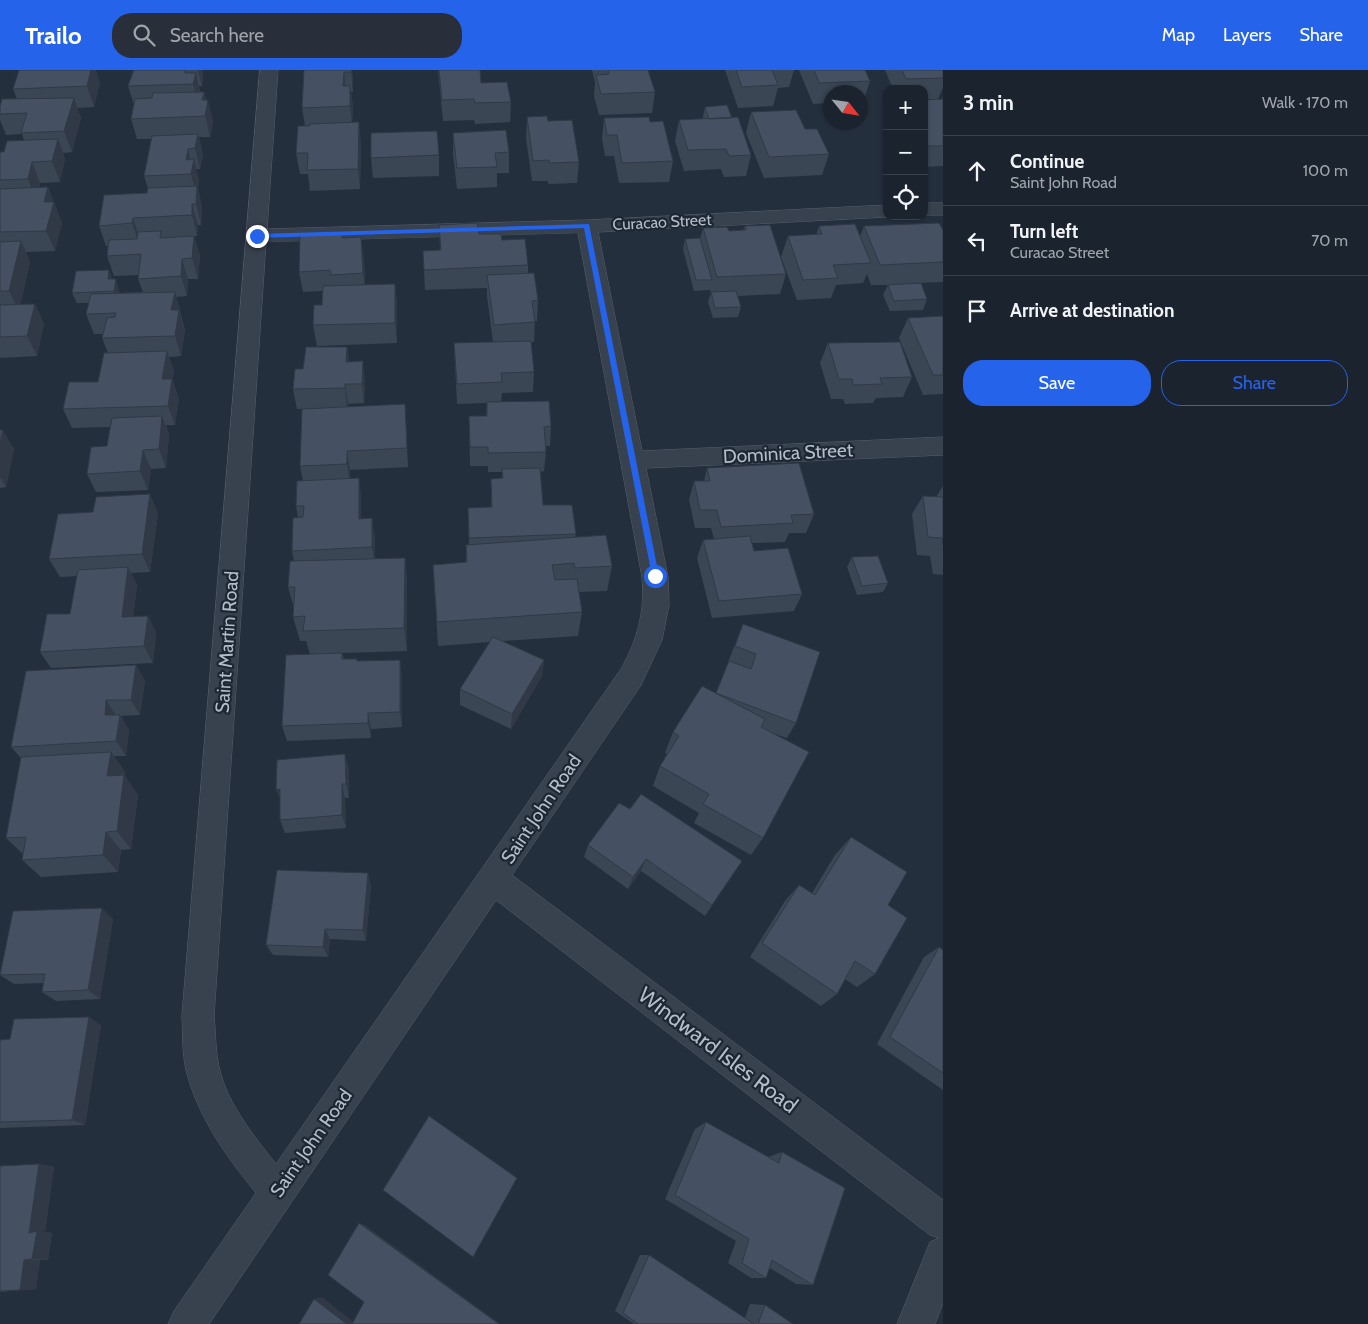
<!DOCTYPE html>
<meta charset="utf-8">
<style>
:root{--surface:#1b232e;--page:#282f3a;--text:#f1f3f6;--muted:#a0a4aa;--line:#39404a;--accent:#2563eb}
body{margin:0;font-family:Cabin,sans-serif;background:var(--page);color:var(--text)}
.controls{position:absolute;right:15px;top:15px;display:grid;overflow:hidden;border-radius:10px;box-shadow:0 1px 4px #0004}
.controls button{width:45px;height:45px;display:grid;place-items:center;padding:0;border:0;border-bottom:1px solid var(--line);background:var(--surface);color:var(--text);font:25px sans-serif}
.compass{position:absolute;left:823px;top:15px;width:45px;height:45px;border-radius:50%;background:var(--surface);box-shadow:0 1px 4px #0004;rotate:120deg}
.stop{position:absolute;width:15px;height:15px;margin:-11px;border:4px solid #2563eb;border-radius:50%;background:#fff}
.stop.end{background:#2563eb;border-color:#fff;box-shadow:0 1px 5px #0008}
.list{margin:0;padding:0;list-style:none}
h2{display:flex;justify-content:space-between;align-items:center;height:65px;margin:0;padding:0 20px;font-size:21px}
h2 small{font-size:16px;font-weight:400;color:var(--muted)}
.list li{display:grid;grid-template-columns:32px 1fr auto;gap:15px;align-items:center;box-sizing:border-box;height:70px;padding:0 20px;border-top:1px solid var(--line)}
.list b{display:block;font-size:19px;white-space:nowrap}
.list p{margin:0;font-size:16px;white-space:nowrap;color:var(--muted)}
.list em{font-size:16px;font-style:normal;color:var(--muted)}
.actions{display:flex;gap:10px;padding:15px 20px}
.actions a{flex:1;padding:11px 0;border:1px solid var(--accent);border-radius:20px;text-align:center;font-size:18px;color:var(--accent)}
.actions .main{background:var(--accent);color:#fff}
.icon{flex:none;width:28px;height:28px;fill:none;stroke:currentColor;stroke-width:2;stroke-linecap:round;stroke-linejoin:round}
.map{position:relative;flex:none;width:943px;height:1254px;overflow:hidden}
header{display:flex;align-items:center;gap:30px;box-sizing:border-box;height:70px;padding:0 25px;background:var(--accent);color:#fff}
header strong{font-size:24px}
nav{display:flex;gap:28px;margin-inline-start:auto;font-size:18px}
.search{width:350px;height:45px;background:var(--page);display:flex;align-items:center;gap:12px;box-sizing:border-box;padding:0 18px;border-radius:20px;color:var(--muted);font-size:19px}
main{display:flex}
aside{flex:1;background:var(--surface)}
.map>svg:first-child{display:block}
</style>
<header>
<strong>Trailo</strong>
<div class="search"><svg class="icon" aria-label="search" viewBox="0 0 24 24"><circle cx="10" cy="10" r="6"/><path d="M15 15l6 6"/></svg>Search here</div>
<nav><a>Map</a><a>Layers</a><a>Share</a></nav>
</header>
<main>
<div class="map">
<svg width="943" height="1254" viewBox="0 0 943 1254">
<rect width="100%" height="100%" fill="#242f3e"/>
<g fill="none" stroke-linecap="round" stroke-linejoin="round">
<!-- street casing -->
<g stroke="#565f6c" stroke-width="1">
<path id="street" d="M260,0H278L267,159L587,150L887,135V146H890L887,147L598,162L642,381L943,367V385L646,398L668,507L669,535L662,570L641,615L512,805L943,1130V1233L935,1254H897L930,1172L939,1168L930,1165L496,830L209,1254H168L174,1241L256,1123C226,1086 198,1047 186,1000C182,982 183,964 182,946ZM578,163L642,507C645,542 638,568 621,599L276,1094C254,1066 229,1036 220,1001C215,983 216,964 214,946L266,172Z
M924,133H943V145H924Z"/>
</g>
<!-- street -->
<use href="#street" fill="#38414e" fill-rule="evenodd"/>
</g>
<!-- wall -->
<path fill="#3b4654" d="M133,0H202L203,5L202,16H199L200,22H204L206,30L213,51L210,67H199L203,85L200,99H196L199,110L198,118L202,137L201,155H198L197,166H194L200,186L198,209H188L187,226L176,227L185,260L181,286L169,287L174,301L172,309L179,329L175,355H166L169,365L166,398L151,399L148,420L96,422L87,404L107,376L110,357L72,358L63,339L98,312L108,283L102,268L103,264H94L86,244L89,233H77L72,223L113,209L119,220V223L143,222L138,209L139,205L114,206L107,186L108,176H106L99,156L147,123L148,118L144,106L151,69H137L131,49L134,35L128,16Z
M304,0H352L353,22H351L353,37L352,52L361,73L360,119L310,121L308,104H300L296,83L305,56L302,38Z
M438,0H480L481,13L511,32L510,52L475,54L474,50L443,51Z
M592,0H648L655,22L652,43L599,45L594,26L595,13Z
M725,0H794L789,17L778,18L773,36L738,38Z
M799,0H865L870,11L863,32H860V22H830V33L813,34Z
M885,0H943V17L938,29H924V19H893Z
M100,12L94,37L77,38L81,48L72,82L63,83L65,89L60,112L40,113L39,118L48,117L62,153L55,181L26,182L30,192L20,235L35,234L44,254L37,286L0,288V82H4L24,70L22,64L6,65L0,50V36L17,29L13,19Z
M943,29V96L924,97V30Z
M705,37L732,48L751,85L746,106L724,107L721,99L684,101L675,71L679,50L703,49V47Z
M751,42L805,59L829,84L822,105L764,108L746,63Z
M527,47L548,51L579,92L577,113L548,114V111H532L526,68Z
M604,48L650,52L673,91L669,112L619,113L614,86H605L602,69Z
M453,63L509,82V103H497V117L457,119L453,84Z
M439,85V106L373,108L371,88Z
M439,155L502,170L528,195V203L538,230L537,251H535L534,272H531L534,302L533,322L502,323L501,332L551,356L550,376H546V382L544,401L540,402L543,435L576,464L575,467L612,496L607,521L579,522L582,542L578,566L503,571L544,590L542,606L511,659L460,635V619L490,572L438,576L433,495L466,493V475H469L468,438L491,437V409L502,408V402H488V396H470L469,346H486L487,333L457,334L454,273L493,272L487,226V218L425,220L423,181L440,180Z
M745,156L786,204L780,224L738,226L741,237L738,247L713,248L708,232L711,223L710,220L694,221L683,179L685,169L700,168L703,158L729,161L743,160Z
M819,156L860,166L864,156L943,159V212L915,213L927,229L923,240L890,241L883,225L888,215H871L867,204L863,213L836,215L831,228L797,230L781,187L788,166L816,165Z
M343,162V168L364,188L365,215L395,214L397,234V273L317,276L313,255L322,235L323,221L303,222L299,202Z
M943,246V324L923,325L899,268L908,248Z
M828,273L912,307L903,327L876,328L873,333L845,334L843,329H831L820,293Z
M347,277L349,292L365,311L364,333L348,334L347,337L406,354L408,397L350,400V408L361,426V449L375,467V488H405L407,513V581L342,583L344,589L357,591L402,606V657L371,659V668L287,671L282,656L310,584L306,571H300L293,547L294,538L288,517L294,491L292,481L298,448L296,436L303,411L300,396L330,338L297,339L293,319L303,299Z
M0,360L14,379L6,417L0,418Z
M707,398L814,444L806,463H789L785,472L752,473L754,481L802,524L794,541L712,548L697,488L703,470L714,469L711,458H695L689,430L694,411H704Z
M943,416V505L933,504L930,486L917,485L912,444L923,426L936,427Z
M158,443L150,502L131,503L137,515L133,547L148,546L156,563L153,593L51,598L40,582L70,544L77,506L60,507L49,489Z
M852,487L888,513L883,522L857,525L847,497Z
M743,554L796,653L787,668L775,664L763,768L751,785L694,753L699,743L653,716L660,696L667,684L665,683L673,662L716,623Z
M136,595L145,611L140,645L121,646L129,660L126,686H114L125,702V706L138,725L131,779L121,780L118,802L41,807L22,790L23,784L6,768L21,688L11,677Z
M349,698V728H345L346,758L285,763L280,750V729L276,720Z
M630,739L742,791L705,846L641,801L628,819L584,787L588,775Z
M851,767L888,835L875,904L857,917L845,909L837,924L821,936L750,887L785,831L799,815L812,823L835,785Z
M371,815L366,871L330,869L328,887L273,885L266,875Z
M113,849L100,929L56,931L42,922L44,913L14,914L0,905Z
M939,877L943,880V1020L877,974L924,887Z
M101,955L85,1055L0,1058V970L10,969Z
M706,1052L768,1087L782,1082L813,1215L796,1214L770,1198L766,1208H751L728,1193L736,1171L665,1129L695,1059Z
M39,1094L54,1097L45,1162L52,1163L48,1190H40L36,1219L0,1222Z
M640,1185H649L745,1248L750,1234L765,1235L793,1254H634L615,1241Z"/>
<!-- shaded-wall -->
<path fill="#303945" d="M91,0H96L100,12L94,37L87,16Z
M198,0H202L203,5L202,16Z
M351,0H352L353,6V22Z
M344,2L346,23V37L343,16Z
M196,3L200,24L198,35L193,14Z
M350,16L353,37L352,57L350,36Z
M204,22L207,37L208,30L213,51L210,67L202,30Z
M74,28L81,48L72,82L64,61Z
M359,52L361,73L360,119L358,99Z
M198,64L203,85L200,99L195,78Z
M58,69L65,89L60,112L52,91Z
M188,79L192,97L194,89L199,110L198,118L202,137L201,155L196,134V124L191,104L186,90Z
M32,92L40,113L36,130L28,109Z
M48,117L62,153L55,181L46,161L44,132Z
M192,134L198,155L197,166L192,145Z
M133,148L140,169L139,174L132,153Z
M194,166L200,186L198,209L192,188Z
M361,167L364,188L365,224L363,203Z
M21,171L30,192L19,241L9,221Z
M182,189L188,209L187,226L181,206Z
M109,200L113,210L108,209Z
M116,209L119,220L118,232L114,221Z
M395,214L397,234V273L395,253Z
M175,222L181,242L180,245L185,260L181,286L175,266L171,240Z
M35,234L44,254L37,286L27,266Z
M347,277L350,297L346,292Z
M167,281L174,301L172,309L179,329L175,355L168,336L162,309Z
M363,291L365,311L364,333L362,314Z
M345,314L348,334L347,338L345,318Z
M162,346L169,365L166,398L159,379Z
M3,360L14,379L6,417L0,407V375Z
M143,380L151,399L148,420L140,401Z
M347,381L350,400V413L347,394Z
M359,408L361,426V467L359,449Z
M150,424L158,443L150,502L142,484Z
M372,448L375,467V495L372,477Z
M405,488L407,513V581L404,558Z
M128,497L137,515L131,564L122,547Z
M148,546L156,563L153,593L144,576Z
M400,590L402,606V657L400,642Z
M544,590L542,606L511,659L512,644Z
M136,595L145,611L140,645L131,630Z
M106,630L116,646L105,645Z
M368,643L371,659V668L368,653Z
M120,645L129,660L126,686L116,671Z
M111,682L125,702V706L138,725L131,779L117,761L107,706Z
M345,684L349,698V728L346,714Z
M342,714L345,728L346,758L342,745Z
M280,719L282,733L276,720Z
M106,762L121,780L118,802L103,785Z
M646,789L641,801L628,819L633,807Z
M368,803L371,815L366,871L363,860Z
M102,838L113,849L100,929L88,920Z
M325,859L330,869L328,887L323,877Z
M89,947L101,955L85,1055L72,1050Z
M39,1094L54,1097L45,1162L52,1163L48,1190L32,1189L29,1163Z
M359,1153L365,1155L499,1253L500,1254H499Z
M24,1190H40L36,1219L20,1220Z
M322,1227L356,1254H347L314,1229Z"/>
<!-- building -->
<path fill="#455162" stroke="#303945" d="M19,0H91L87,16L13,19Z
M134,0H185V3H196L193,14L128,16Z
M304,0H351V2H344L343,16H350V36L302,38Z
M439,0H480L481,13L507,12L511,32L475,33L474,29L442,30Z
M608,0H648L655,22L601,24L596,5L609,4Z
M736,0H772L778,15L742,17Z
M814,0H865L870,11L819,13Z
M902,0H943V8L906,9Z
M204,22L202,30H208L205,46L131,49L135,29L152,28L153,23Z
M74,28L64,61L21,63L27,43L0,44V36L2,29Z
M943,29V76H924V30Z
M727,35L732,48L709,49L705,37Z
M796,40L805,59H817L829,84L769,87L751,42Z
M547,46L548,51L572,50L579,92L550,93L549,90L533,91L527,47Z
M649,47L650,52L663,51L673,91L622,93L617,65H607L604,48Z
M738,47L751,85L729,86L726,79L688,80L679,50Z
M359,52L358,99L307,100L308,83H296L298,56H310V54Z
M506,60L509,82L495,83L497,97L457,98L453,63Z
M437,61L439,85L371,88V63Z
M198,64L195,78L188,79L186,90L194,89L191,104L144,106L152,66Z
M58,69L52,91L32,92L28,109L0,110V82H4L7,71Z
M197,116L196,134H192V145L133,148L132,153L99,156L104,125L147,123L148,118Z
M48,117L44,132H54L46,161L0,162V119Z
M477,153L479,164H501L502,170L525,169L528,195L424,200L423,181L441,180L439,155Z
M939,153L943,160V192L880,195L864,156Z
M855,154L871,193L833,195L838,208L803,210L788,166L822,164L819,156Z
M770,155L786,204L717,207L703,158L727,157L729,161L746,160L745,156Z
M161,161L160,168L194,166L192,188L182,189L181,206L138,209L141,184L107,186L109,170L137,169L138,162Z
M343,162L342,168L361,167L363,203L331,205L330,200L299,202L300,164Z
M700,168L712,210H696L685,169Z
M21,171L9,221H0V172Z
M109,200L108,209H116L114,221L72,223L76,201Z
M534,203L538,230L532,231L535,252L494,255L487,205Z
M921,213L927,229L894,231L888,215Z
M395,214V253L313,255L314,235H322L323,216Z
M736,221L741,237L715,238L711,222Z
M175,222L171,240H179L175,266L102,268L107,248L115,247L116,243L86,244L91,224Z
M35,234L27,266L0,267V235Z
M943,246V305H933L908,248Z
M531,271L534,302L501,303L502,312L457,314L454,273Z
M900,272L912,307L880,308L882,314L853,315L852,309H839L828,273Z
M306,277H347L346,292L363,291L362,314H345V318L293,319L295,299H303Z
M167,281L162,309H172L168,336L63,339L69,312H98L104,283Z
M549,331L551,356L544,357L546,382L488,383V377H470L469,346H487V332Z
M405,334L407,378L347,381V394L300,396L302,339Z
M162,346L159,379L143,380L140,401L87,404L91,377L107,376L112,348Z
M0,360H3L0,375Z
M799,393L814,444L791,445L793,453L721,457L717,440H700L694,411H710L707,398Z
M540,398L543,435H572L576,464L469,468L468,438L492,437L491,409L503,408L502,399Z
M359,408V449L372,448V477L292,481L293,448L303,447L304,436H296L297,411Z
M150,424L142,484L49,489L58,444L93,442L96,427Z
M923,426L943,427V475L942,468L928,467Z
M606,465L612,496L575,498L574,493L552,495L555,510L577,509L582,542L437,552L433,495L467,492L466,475Z
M750,466L754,481L788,478L802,524L719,531L703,470Z
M878,486L888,513L862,516L852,487Z
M405,488L404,558L303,561L305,546L293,547L295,517H288L290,491Z
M128,497L122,547L148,546L144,576L40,582L47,544H70L78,500Z
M743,554L820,582L796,653L716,623L729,591L751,599L756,584L735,576Z
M493,567L544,590L512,644L460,619Z
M342,583V589H357V591L400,590V642L368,643V653L282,656L286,585Z
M136,595L131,630H106L105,645H120L116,671L11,677L26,601Z
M702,616L765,649L761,657L809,682L763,768L703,734L709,724L660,696L679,666L673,662Z
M111,682L107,706L124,705L117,761L106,762L103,785L22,790L26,767L6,768L21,687Z
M345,684L346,714H342V745L280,750V719L276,720L277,690Z
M641,724L742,791L712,835L646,789L633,807L588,775L619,733L630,739Z
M851,767L907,802L888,835L907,848L875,904L855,891L837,924L762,873L799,815L815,825Z
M277,800L368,803L363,860L325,859L323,877L266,875Z
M102,838L88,920L42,922L45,904L0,905L13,841Z
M939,877L943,880V1003L890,967Z
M89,947L72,1050L0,1052V970L10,969L14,949Z
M429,1046L517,1108L473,1187L383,1120Z
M706,1052L779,1093L782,1082L845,1118L813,1215L772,1190L766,1208L742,1193L749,1169L675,1125Z
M39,1094L29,1163L37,1161L32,1189L24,1190L20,1220L0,1221V1096Z
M359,1153L499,1254H352L364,1232L328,1205Z
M649,1185L754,1254H638L623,1243Z
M314,1229L347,1254H299Z
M765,1235L793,1254H758Z"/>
<!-- route -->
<path fill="#2563eb" d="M589,154L659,506L655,510L652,506L584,158L257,168L254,166L257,164Z"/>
<g text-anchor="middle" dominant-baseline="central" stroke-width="4.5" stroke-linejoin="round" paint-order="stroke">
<!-- far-street labels -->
<g font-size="16" fill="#b4bcc9" stroke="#1d2633">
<text transform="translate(662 152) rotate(-3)">Curacao Street</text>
</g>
<!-- street labels -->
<g font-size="19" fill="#b4bcc9" stroke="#1d2633">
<text transform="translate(788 383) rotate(-3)">Dominica Street</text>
<text transform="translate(227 572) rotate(-86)">Saint Martin Road</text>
<text transform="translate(541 739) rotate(-56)">Saint John Road</text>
<text transform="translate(311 1073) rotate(-55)">Saint John Road</text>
</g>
<!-- near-street labels -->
<g font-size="22" fill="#b4bcc9" stroke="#1d2633">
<text transform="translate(718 980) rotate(37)">Windward Isles Road</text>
</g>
</g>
</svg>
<div class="controls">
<button>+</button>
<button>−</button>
<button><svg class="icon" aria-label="locate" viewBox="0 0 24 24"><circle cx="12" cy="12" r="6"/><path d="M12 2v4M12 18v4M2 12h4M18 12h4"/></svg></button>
</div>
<svg class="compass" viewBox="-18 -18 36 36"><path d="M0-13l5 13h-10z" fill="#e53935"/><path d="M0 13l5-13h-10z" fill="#a0a4aa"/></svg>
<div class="stop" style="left:655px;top:506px"></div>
<div class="stop end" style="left:257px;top:166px"></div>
</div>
<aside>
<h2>3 min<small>Walk · 170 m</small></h2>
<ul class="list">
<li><svg class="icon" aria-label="ahead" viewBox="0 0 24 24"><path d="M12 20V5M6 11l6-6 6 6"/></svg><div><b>Continue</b><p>Saint John Road</p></div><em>100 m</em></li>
<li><svg class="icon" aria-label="left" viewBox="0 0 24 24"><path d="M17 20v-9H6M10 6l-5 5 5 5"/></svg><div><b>Turn left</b><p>Curacao Street</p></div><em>70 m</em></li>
<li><svg class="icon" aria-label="arrive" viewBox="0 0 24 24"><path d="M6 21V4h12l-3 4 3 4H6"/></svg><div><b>Arrive at destination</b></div></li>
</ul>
<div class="actions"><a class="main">Save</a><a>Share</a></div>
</aside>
</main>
